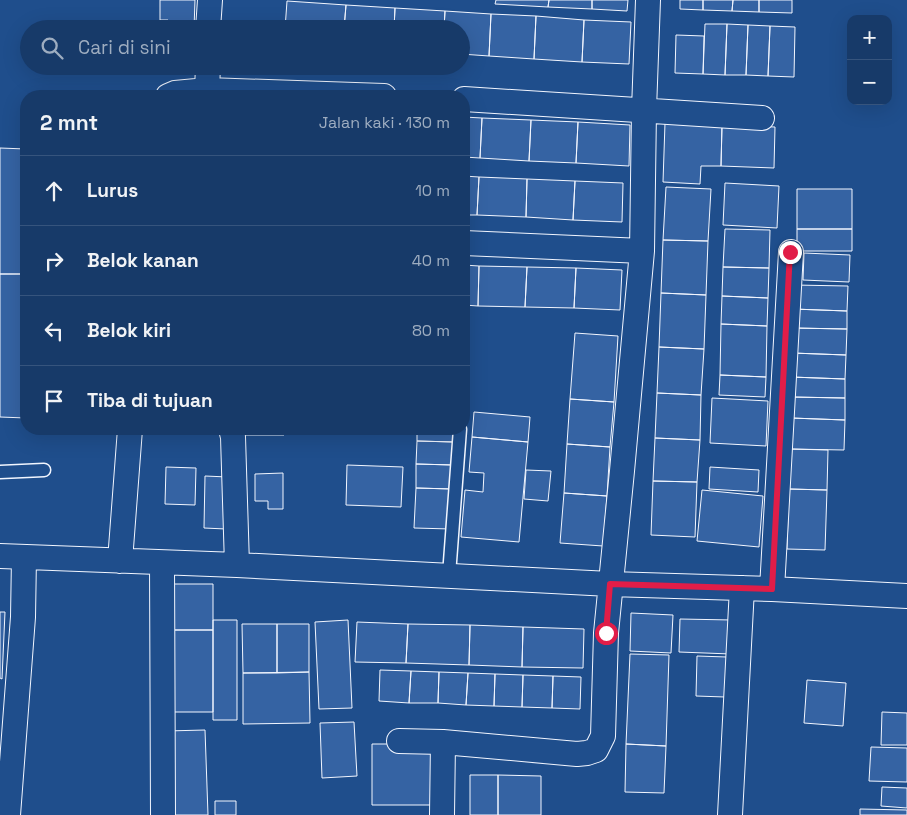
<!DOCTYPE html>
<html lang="id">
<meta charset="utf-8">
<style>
:root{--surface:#173a69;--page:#244571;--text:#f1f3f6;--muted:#9eadc0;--line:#36547d}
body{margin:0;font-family:"Space Grotesk",sans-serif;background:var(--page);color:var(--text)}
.controls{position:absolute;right:15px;top:15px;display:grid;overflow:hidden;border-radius:10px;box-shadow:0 5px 20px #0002}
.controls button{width:45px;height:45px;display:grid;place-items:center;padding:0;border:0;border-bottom:1px solid var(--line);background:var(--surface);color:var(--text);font:25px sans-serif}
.stop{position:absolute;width:15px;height:15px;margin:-11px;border:4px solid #e11d48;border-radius:50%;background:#fff}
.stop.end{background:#e11d48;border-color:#fff;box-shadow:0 1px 5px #0008}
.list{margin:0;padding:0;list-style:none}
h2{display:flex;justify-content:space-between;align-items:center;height:65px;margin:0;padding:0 20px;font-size:21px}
h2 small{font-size:16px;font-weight:400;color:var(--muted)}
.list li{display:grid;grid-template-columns:32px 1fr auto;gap:15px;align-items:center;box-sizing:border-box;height:70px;padding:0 20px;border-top:1px solid var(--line)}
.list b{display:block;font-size:19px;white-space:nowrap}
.list em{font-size:16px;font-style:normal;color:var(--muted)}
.icon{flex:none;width:28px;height:28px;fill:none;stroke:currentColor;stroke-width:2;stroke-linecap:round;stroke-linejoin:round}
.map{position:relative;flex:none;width:907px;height:815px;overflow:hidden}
.search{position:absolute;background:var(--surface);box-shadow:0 5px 20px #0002;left:20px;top:20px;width:450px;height:55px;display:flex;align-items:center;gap:12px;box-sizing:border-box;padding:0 18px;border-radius:28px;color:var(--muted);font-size:19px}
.panel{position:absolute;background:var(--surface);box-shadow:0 5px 20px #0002;left:20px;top:90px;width:450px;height:345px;border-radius:20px}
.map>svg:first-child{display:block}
</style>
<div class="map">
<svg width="907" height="815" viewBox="0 0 907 815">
<rect width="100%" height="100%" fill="#1f4e8c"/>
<!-- building -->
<path fill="#3563a3" stroke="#f2f6ff" d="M160,0H195L194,29H167L168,20H160Z
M496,0H549L548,7L495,4Z
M549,0H592V9L548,7Z
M592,0H628L627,11L592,9Z
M680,0H703V10L680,9Z
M703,0H733L732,11L703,10Z
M733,0H759V12L732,11Z
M759,0H792V13L759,12Z
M287,1L346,5L344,29H285Z
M346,5L395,8L394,29H344Z
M395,8L445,11L444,29H394Z
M445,11L491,14L489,56L461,54V29H444Z
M491,14L536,16L534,59L489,56Z
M536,16L584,20L582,62L534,59Z
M584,20L631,22L629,64L582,62Z
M705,24H727L725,75L703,74Z
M727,24L748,25L746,75H725Z
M748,25L770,26L768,76L746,75Z
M770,26L795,27L794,77L768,76Z
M676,35L704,36L703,74L675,73Z
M464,117L482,118L480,158L464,157Z
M482,118L531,120L529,161L480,158Z
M531,120L578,122L576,163L529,161Z
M578,122L630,125L629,166L576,163Z
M665,123L722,125L721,166H701L700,184L663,182Z
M722,125L775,127L774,168L721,166Z
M0,148L26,149V274H0Z
M464,176L479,177L477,215H464Z
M479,177L527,179L526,217L477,215Z
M527,179L575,181L573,220L526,217Z
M575,181L623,183L622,222L573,220Z
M725,183L779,186L777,228L723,225Z
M666,187L711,189L708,241L663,240Z
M797,189H852V229H797Z
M725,229L770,230L769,268L723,267Z
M797,229H852V251H797Z
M663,240L708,241L706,295L661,293Z
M804,253L850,255L849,282L803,280Z
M464,265L479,266L478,306L464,305Z
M479,266L527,267L525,307L478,306Z
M527,267L576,268L574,308L525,307Z
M723,267L769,268L768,298L722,296Z
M576,268L622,270L620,310L574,308Z
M0,274H26V418L0,417Z
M794,285L848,286L847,311L793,309Z
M661,293L706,295L704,349L659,347Z
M722,296L768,298L767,326L721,324Z
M793,309L847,311V329L793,328Z
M721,324L767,326L766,377L720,375Z
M793,328L847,329L846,355L792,353Z
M575,333L618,336L614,402L570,399Z
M659,347L704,349L701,395L657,393Z
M792,353L846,355L845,379L791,377Z
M720,375L766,377L765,397L719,395Z
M791,377L845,379V398L791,397Z
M657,393L701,395L700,440L655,438Z
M791,397L845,398V420L791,418Z
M712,398L768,401L766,446L710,443Z
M570,399L614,402L610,447L567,444Z
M474,412L530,417L528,442L472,437Z
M791,418L845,420L844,450L790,449Z
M245,429H284V435H245Z
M417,429H454V442L417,441Z
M472,437L528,442L519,542L461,537L465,490L483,492L484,473L469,472Z
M655,438L700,440L697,482L653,481Z
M417,441L454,442L453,465L416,464Z
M567,444L610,447L607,496L564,493Z
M790,449L828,450L827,490L789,489Z
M416,464L453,465L452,489L416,488Z
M347,465L403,467L401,507L346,505Z
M166,467L196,468L195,505L165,504Z
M710,467L759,470L758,492L709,489Z
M526,470L551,471L548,501L524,499Z
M283,473V509H268V501H255V474Z
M205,476L228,477L226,529L204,528Z
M653,481L697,482L695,537L651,535Z
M416,488L452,489L451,529L414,528Z
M789,489L827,490L825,550L787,549Z
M702,490L763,496L759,547L697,541Z
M564,493L607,496L603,546L560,543Z
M165,584H213V630H165Z
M0,612H5L2,679L0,678Z
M631,613L673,615L671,653L630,651Z
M680,619L732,620L731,654L679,652Z
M213,620H237V720H213Z
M348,620L352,708L319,709L315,622Z
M357,622L408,624L406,663L355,662Z
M242,624H277V673H243Z
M277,624H309V672L277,673Z
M408,624L470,625L469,665L406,663Z
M470,625L523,627L522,667L469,665Z
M523,627L584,629L583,668L522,667Z
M165,630H213V712H165Z
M630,654L669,655L666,746L626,744Z
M697,656L727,657L725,697L696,696Z
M380,670L411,671L409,703L379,701Z
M411,671L439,672L438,703H409Z
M309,672L310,723L243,724V673Z
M439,672L468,673L466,705L438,703Z
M468,673L495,674L494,706L466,705Z
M495,674L523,675L522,707L494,706Z
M523,675L553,676L552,708L522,707Z
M553,676L581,677L580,709L552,708Z
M807,680L846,683L843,726L804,723Z
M882,712L907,713V745H881Z
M354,722L357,776L322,778L320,723Z
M205,730L208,815H169L166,731Z
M372,744H440V805H372Z
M626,744L666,746L664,793L625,792Z
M871,747L907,748V782L869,781Z
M470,775H498V815H470Z
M498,775L541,776V815H498Z
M882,787L907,788V808L881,806Z
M215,801H236V815H215Z
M860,809L907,810V815H860Z"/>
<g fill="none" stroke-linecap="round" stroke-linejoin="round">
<!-- service casing -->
<g stroke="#f2f6ff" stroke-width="15">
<path id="service" d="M0,472L44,470
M449,575L460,429"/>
</g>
<!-- minor casing -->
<g stroke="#f2f6ff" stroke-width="26">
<path id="minor" d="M208,29L210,0
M208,66L207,90L384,96
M168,96L175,93L207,90
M464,99L762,118
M464,243L642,251
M231,429L233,437L237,565
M0,556L237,565L610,584L772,589L907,596
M120,561L130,429
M162,563L163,815
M772,589L791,252
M399,741L443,742L577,754L587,753L596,750L603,736L606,633L622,471L642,251L644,110L648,0
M8,815L23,617L24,557
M442,815L443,742
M730,815L742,588"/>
</g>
<!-- service -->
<use href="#service" stroke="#1f4e8c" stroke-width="12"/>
<!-- minor -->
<use href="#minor" stroke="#1f4e8c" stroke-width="24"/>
</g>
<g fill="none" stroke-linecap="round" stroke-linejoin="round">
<!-- route -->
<path stroke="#e11d48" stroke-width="6" d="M606,633L610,584L772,589L790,252"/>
</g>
</svg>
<div class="controls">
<button>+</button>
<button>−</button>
</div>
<div class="stop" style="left:606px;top:633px"></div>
<div class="stop end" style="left:790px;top:252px"></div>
<div class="search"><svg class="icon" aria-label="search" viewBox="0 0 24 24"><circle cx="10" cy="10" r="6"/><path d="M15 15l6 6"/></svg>Cari di sini</div>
<section class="panel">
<h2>2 mnt<small>Jalan kaki · 130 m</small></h2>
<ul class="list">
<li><svg class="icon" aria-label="ahead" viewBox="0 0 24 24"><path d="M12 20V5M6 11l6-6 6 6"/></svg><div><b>Lurus</b></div><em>10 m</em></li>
<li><svg class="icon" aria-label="right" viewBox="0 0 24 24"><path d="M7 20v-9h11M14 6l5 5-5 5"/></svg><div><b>Belok kanan</b></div><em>40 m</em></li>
<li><svg class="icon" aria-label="left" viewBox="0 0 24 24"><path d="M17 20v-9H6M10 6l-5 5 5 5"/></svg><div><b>Belok kiri</b></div><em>80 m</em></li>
<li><svg class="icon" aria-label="arrive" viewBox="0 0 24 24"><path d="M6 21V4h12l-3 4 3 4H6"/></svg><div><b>Tiba di tujuan</b></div></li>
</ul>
</section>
</div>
